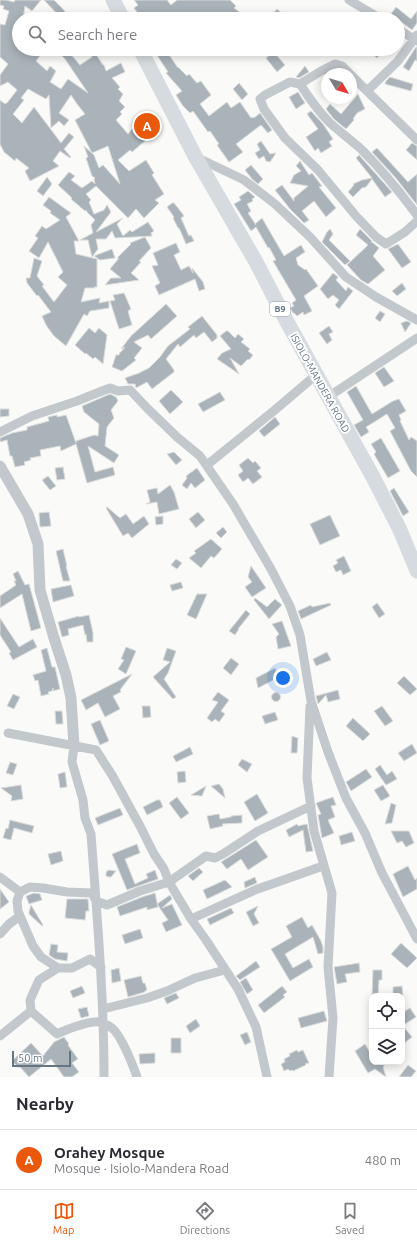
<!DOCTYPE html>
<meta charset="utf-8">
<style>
:root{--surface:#fff;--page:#f2f2f3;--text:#2b2b33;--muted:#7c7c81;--line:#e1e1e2;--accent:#ea580c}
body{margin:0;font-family:Ubuntu,sans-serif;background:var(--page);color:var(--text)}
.controls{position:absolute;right:12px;bottom:12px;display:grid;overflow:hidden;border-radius:8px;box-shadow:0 2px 10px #0003}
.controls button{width:36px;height:36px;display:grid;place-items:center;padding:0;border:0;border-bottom:1px solid var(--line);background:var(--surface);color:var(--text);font:20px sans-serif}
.compass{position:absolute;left:321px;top:68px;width:36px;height:36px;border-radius:50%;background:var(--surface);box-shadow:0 2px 10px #0003;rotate:128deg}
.scale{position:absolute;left:12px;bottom:10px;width:59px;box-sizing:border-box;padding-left:4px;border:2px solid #657683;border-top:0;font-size:11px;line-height:14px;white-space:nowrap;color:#657683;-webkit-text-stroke:3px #fff;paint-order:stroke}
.you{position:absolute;left:283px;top:678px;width:14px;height:14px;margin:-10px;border:3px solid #fff;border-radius:50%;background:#1a73e8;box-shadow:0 0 0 6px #1a73e833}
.badge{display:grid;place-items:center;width:26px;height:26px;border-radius:50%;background:var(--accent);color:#fff;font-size:13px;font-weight:700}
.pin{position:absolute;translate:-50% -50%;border:2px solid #fff;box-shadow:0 1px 4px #0006}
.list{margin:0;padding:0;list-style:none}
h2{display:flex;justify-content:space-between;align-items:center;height:52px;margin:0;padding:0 16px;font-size:17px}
h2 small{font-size:13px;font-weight:400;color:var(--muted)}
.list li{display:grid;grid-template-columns:26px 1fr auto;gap:12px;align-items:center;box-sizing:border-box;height:60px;padding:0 16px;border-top:1px solid var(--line)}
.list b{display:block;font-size:15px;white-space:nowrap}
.list p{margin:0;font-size:13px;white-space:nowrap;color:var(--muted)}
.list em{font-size:13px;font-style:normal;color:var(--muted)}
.icon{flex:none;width:22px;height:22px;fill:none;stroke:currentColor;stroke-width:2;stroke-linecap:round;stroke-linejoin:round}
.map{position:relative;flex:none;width:417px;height:1077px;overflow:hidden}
.search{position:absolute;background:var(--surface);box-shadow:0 2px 10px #0003;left:12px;right:12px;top:12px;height:44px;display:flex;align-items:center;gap:10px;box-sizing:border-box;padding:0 14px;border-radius:22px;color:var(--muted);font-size:15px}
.sheet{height:112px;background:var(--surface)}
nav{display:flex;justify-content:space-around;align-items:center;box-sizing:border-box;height:56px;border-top:1px solid var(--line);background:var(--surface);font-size:11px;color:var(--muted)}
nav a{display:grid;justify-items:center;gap:2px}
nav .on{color:var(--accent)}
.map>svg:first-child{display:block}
</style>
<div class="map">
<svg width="417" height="1077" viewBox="0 0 417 1077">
<rect width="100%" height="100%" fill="#fafaf8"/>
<!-- building -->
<path fill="#aab3b9" stroke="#dcdcda" d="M0,0H6L14,2L15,0H41L32,11L25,6L23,19H19V30L14,43L19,47V49H45L36,61L47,71L50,66L56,71L50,82L61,89L68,79L88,93L65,59L55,49H67V50L80,65L92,57L86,49H95L99,54L97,56L103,65H104L106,71L121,63L125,72L112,78L120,87L118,89L123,94L119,101L125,107L120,112L122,114L116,120L128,134L132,129L142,125L145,134L143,135L146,140L132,152L130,150L118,160L129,171L146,160L154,173L152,175L164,194L155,200L159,203L144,218L136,209L128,218L96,186L86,194L91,200L89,202L94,214L104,210L107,205L111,212L96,232L123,218L117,224L123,236L130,230L132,232L148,222L154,231L151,233L152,236L115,238L112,231L106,239H96L98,249L92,257L88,240H80L93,233L91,225L95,220L87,212L86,210L85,211L71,199L72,198L58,185L69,172L75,176L71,180L82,188L92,181L95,184L94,179L95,178L92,176L86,158L88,157L84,146L94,155L99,168L103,165L120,184L108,146L92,153L75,120L85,114L77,104L71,95L59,113L69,120L64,126L59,121L51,128L49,95L46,99L28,89L21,98L24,100L13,114L22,123L34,107L61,143L69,133L74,137L64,149L71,157L70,158L60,151L53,161L59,166L30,181L25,171L29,168L16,158L15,161L4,152L0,144V100L5,104L6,103H7L17,90L8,82L0,86V75L8,64L0,57V24L5,25L9,11L3,9L4,6L0,5Z
M44,0H54L62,8L71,19H62Z
M134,0H167L171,5L177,0H230L236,6L234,8L242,14L239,19H230L222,13L217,19L211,12L204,19H142L134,8L138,5Z
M396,7L411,19L417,11V23L412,30L391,14Z
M277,9L288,19H277L272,15Z
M416,47H417V61L415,60L409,71L403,67Z
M153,49H165L178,68V67L187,76L189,74L197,83L201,81L211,95L200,104L209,116L227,102L231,108L240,102L251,118L254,117V118L260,113L272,130L268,133L261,125L236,144L243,152L229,162L217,145L219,144L210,131L208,132L193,111L190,113L183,106L176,95L182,91L166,73L168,72Z
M366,49H378L382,52L377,58Z
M274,52L285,65L277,72L266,58Z
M305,66L309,72L299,78L296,77Z
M390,77L413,84L411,91L385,84L386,81Z
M239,83L248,94L242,100L233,89Z
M298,92L305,103L296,109L289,97Z
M358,94L365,109L357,113L353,119L354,120L346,129L334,119L326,109L330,104L341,114Z
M311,111L323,124L333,139L329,142L332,146L321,153L318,148L315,151L306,137L318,129L307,114Z
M261,141L270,154L276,153L270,162L266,161L264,156L259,159L255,153L260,150L257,144Z
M412,143L417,146V160L406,150Z
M377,148L408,182L417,174V205L395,177L372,152Z
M359,155L392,192L385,197L372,179L366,187L362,188L353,197L348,192L354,185L353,184L362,180L372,178L356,158Z
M300,161L309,175L312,173L322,186L319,187L336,208L326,217L314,201L302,211L309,220L304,223L290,209L275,190L282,185L294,201V198L308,186L290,183L294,175L301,171L296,166Z
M251,165L263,179L258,184L252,179L245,170Z
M47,177L52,184L43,196L37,191Z
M248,191L255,197L252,199L253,201L247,204L251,211L248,213L256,225L255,224L262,218L284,256L301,245L305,252L296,258L298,265L305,270L306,269L318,286L304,296L312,311L304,315L303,312L297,316L294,313H293L290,308L294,306L292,303L296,300L273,261L276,260L269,247L268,248L256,227L251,231L234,204L241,200L239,197Z
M49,197L71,213L66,217L79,241H74L76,254L97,259V287H94L95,288H85L81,302L100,298L99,303L109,301V308L90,311L87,316L84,314L66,346L54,336L46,325L42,316L51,312L38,295L37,296L27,283L26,278H30L34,258L42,261L37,276L44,285L42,286L54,302L67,285L58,277L63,272L48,242L39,258L29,251L38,238L35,236L42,226L46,229L60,220L50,213L51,211L43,205Z
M172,203H174L182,213L184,216L181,218L189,236L191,235L194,241L186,244L179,228H178L173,218L174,217L167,207Z
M330,229L333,234L329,240L350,261L345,265L322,242L327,232Z
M360,229L372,241L371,243L372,242L379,248L373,256L385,270L368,284L361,280L347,265L368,245L356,235Z
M145,237L151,248L139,261L141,262L131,273L139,280L105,285L111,278H121L110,269L119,258H117L131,244L130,243Z
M176,243L180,252L174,255L181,270L189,266L193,273L192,269V268L203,282L205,289L199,291L195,279L159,295L155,286L160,283L152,266L158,265L153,253Z
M398,244L411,262L402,268L388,249Z
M112,249L115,258L100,260L94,256Z
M333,273L338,277L336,280L346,291L348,287L353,291L339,309L335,305L339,300L333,295L328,299L320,289Z
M402,283L406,289L397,296L392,291Z
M124,293L131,309L128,311L132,325L119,329L110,301L115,300L113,295Z
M166,304L177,316L151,339L148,335L134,342L142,348L134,358L136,360L122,371L112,367L116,355H119L120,352H121L125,347L121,349L131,336Z
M380,311L385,314L380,322L375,318Z
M202,316L217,335V338L212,342L204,332L196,338L194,335L180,347L178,344L166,359L174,370V372L152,389L147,382L136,388L135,384H128L125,378L136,374H137L149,368L160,357L168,346L190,329L188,327Z
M407,321L411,323L405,332L401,323Z
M329,326L333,332L329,334L332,340L327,344L319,333Z
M89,328L95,333L99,328L107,335L103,364L95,357L93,359L86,353L85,354L75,345Z
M226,331H228L235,338L238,334L244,339L241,342L250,349L248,351L253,355L249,360L248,359L241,366L230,358L239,374L217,359L222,353L231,349L220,336Z
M384,367L394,381L384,387L375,373Z
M356,386L372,414L393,401L399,399L406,411L399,415L401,420L400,421L409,440L411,437L417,441V477L411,471L390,431L395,428L387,414L366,427L369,432L361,437L354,425L363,420L347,392Z
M171,390L183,402L170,414L159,401Z
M220,392L225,400L203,412L198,404Z
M110,394L116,397L118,401L111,410L114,418L107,427L105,446L119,455L114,463L88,446L95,472L113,467L115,475L87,483L76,444L61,451L60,446L40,450L41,456L30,458L31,460L24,462L25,465L15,467L12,456H10L7,440L0,442V438L12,433L27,430V427L49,421L48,417L57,415V417L66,415L76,443V441L94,435L98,436L99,424L84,412L82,406Z
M0,409H9V416L0,417Z
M275,417L280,424L264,437L259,431Z
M381,438L400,471L388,478L374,454L376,452L371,444Z
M174,452L182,460L176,465L167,454Z
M248,458L253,463L255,461L261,468L257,471L262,477L253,484L248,478L243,482L238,475L243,471L239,465Z
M63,467L65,479L57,480L55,468Z
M197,468L205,480L195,488L191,483L187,489L182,485L187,478L186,476Z
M48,476L56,486L50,490L42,480Z
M170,485L174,492L179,509L159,514L157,502L146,504L150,502L147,490L157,488L158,494Z
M394,488L409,512L403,516L390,491Z
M107,507L120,518L126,514L133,524L144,516L149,524L132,538L128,533L123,536L106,508Z
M49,512L51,526L40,527L39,513Z
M198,512L205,520L196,528L189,519Z
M330,515L340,536L320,545L310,524Z
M163,516V524L156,525L155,517Z
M223,527L227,532L221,538L216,533Z
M211,539L222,549L214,558L211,556L201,568L189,558L196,553L194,551Z
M63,549L67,566H66L70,581H63L56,551Z
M344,556L351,571L343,575L341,570L336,572L333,566L338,563L336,560Z
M176,559L182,563L177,569L171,565Z
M251,566L266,588L252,597L245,587L252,582L248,577Z
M18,571L25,585L29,584L41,628L31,631L22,594L0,608V596L16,585L14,581H16L13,574Z
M181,582L183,588L172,591L170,585Z
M71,585L74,596L53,602L51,589Z
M197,594H207L196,619L187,615Z
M255,598L267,607L275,599L282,605L269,619L254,600Z
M330,603L331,605L301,619L298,611L311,605L312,607Z
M377,603L385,614L379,618L372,607Z
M246,610L250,614L238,629H239L235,635L229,631Z
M89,615L93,633V642H87L86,634L85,635L83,625L68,629L69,635L62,637L58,622L79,616V617Z
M0,618L19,647L33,639L37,647L13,660L9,653L11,652L0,635Z
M282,621L291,646L278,649L276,637L279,634L272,624Z
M126,647L136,651L126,674L118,669L124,660L121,659Z
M47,648L52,667H55L60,689L53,691V688L52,691L48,692L49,694L41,696L38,680L35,681L33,675L46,671L41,650Z
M167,648L176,651L168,673L164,679L176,697L173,699L153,677L170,662L163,660Z
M327,652L331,660L316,666L313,659Z
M231,658L239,664L231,675L223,668Z
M275,668L279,677L258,688L256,678Z
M132,674L120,690L121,692L113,696L120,709L105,717L98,703L86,710L81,700Z
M404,676L417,689L410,695L397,683Z
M338,690L340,699L328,702L326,695L318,704L316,696Z
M218,692L229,700L221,711L225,714L219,722L215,719L212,722L207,718L218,702L212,700Z
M271.5 697a4.5 4.5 0 1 1 9 0a4.5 4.5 0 1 1-9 0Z
M13,694L20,697L14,709L7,706Z
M142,706H150L151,717L143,718Z
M382,706L393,721L385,726L374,711Z
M55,711H62L63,724H56Z
M275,712L278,720L265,724L262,716Z
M353,718L370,734L363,741L346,726Z
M100,720L109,741L100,745L91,724Z
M292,736L298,738L297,753H291Z
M412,744L417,753L404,761L398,753Z
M190,747L193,754L176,762L173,756Z
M242,759L252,764L247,772L238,765Z
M10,762L17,764L13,775L6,773Z
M380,765L387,775L392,771L397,779L386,785L375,769Z
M366,769L372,777L351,791L346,782Z
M185,771L186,782L178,783L177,772Z
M65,772L67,787L60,788L58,774Z
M219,784L223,789L225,798L211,786Z
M21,785L23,799L11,801L12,796L1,788Z
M383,785L390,796L381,801L374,790Z
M206,786L202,796L191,795Z
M257,794L268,813L255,821L244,802Z
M177,797L189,813L181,819L169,803Z
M333,797L336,805L331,806L335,817L328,820L334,833L322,838L318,815L321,814L316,803Z
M157,800H160L163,807L147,815L143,807Z
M391,803L396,805L392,823L385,824Z
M120,808L123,815L98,825L95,818Z
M219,814L220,819L231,817V816L242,815V823L222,824L223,826L210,829L207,816Z
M10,820L34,826L32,833L14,828L11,840L3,838L6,828L8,829Z
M297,824L298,826L307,824L313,851L306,852L303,830L289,837L286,830Z
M391,831H409L414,843L406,847L402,841L397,843Z
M352,832L355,841L341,845L339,836Z
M256,840L268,857L248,870L241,859L227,869L221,862Z
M137,844L140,853L125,859L135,884L148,878L146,874L155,870L158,879L127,890L112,854Z
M61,851L63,861L51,865L48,854Z
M408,866L415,880L417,878V889L403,897L393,874Z
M199,868L203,872L193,881L188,876Z
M109,870L116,871L111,877H109L106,876V873L107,871Z
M255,877L257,883L245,888L244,882Z
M225,880L232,887L207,899L203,890Z
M0,889L9,902L0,909Z
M34,893L40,894L42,900L29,904L26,896Z
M155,893L158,907L147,910V907L120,916L117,907L142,897Z
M170,895L172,899L162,908L172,904L182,925L166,932L162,923L168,920L157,904Z
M67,899H88L89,911H86L85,920L65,918Z
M31,905L43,925L42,926L29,914V912Z
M258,906L254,914L259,923L253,926L246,912Z
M231,908L234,913L210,925L207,919Z
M302,917L308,928L312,925L321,941L323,947V953L318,954L313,937L285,954L293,968L309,959L313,967L290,981L271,949L292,937L286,926Z
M140,929L143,938L125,944L122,935Z
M401,943L417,958L407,968L391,954Z
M51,944L58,945L57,952L68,953L67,961L55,959L49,955Z
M256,961L260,967L240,980L236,976Z
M359,963L360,972L345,974L347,982L337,984L334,967Z
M119,968L121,981L112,983L111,970Z
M373,970H382V980H379L378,996H372Z
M141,976L143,983H145L147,990L145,991V992L128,997L124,980Z
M246,978L253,990L247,994L240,982Z
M82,986L85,993L73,998L70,991Z
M282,986L287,992L283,995L285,997L264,1013L258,1005Z
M402,986L403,996H393V987Z
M176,993L179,998L167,1004L164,998Z
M87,1007L89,1016L81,1018L78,1009Z
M410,1008L416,1017L405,1024L402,1020V1013Z
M324,1011L327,1021L301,1028L298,1018Z
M196,1019L200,1026L190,1033L186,1026Z
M402,1025L412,1037L402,1045Z
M247,1032L251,1042L245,1045L240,1035Z
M64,1037L69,1044L68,1045L78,1059L72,1063L79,1072L72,1077H64L51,1059L29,1077L20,1067L19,1068L12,1061L31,1043L43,1056L54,1042Z
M171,1038H181V1053H171Z
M365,1044L372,1056V1062H387L383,1067L386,1077L375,1069L368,1073L355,1051Z
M297,1050L298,1052L303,1050L309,1063L305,1064L306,1065L293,1071L292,1070L290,1071L288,1069L284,1071L281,1064L285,1062L284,1059L290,1056L289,1054Z
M155,1053V1063L140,1064L139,1054Z
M408,1065L416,1071L411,1077H399Z"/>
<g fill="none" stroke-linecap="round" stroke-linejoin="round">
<!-- minor -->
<path stroke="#c3c8cc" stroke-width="9" d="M349,0L381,19
M398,29L417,41
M417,35L398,61L367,91L417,140
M350,74L342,66L335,64L321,71L300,84L290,82L265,95L260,99L264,109L285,138L318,170L356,216L376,237L386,244L405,232L417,221
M351,75L367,91
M300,84C309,98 318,111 330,123C340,132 351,140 361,149C381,169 400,192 417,215
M196,157L244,180L275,204L310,237L346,277L376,297L417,320
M328,397L417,338
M0,432L32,416L77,401L102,391L110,388L118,391L130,390L147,408L177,437L200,456L233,504L271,569L290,606L300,635L311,701L328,752L346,798L365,833L382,873L417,939
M207,465L276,409L316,375
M310,706L307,778L314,831L332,893L328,967L333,1018L329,1077
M8,733L96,750L112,775L140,826L154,854L164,869L169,882L191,919L206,940L238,989L256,1027L267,1077
M74,746L72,762L83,800L85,818L91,834C97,916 104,995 104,1077
M0,877L20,892L17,901L18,911L33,946L41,957L58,968
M20,892L30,887L43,888L67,892L92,893L96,901L107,905L140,891L169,882L206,856L215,858L223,854L258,831L311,806
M191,919L255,890L323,866
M0,934L9,924L20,916
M103,1009L147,998L167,991L195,978L225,970
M31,1011L57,1034C65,1030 86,1022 95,1022C99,1021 108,1025 112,1028C121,1035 133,1065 137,1077
M0,1036L31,1011L30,1000L39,980L58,968H72L90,959L101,967"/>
<!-- tertiary -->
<path stroke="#c3c8cc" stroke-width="11" d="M0,466L28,514L38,544L40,590L54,638L66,675L71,698L74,746"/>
<!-- trunk -->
<path stroke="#d6dbdf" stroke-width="15" d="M113,0L123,19
M140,49L195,156L256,262L286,320L373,477L400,530L417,571"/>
</g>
<g text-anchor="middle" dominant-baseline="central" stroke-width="4" stroke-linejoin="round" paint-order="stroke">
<!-- shield labels -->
<rect fill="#fff" stroke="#939fa8" stroke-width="1" x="270" y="302" width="20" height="14" rx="3"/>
<g font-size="9" font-weight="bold" fill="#657683">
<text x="280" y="309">B9</text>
</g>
<!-- street labels -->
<g font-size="10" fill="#657683" stroke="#fff">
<text transform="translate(320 383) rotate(61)">ISIOLO-MANDERA ROAD</text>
</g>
</g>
</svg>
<div class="controls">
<button><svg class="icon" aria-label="locate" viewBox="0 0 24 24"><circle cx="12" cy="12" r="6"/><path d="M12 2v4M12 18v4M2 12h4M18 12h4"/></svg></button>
<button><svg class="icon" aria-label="layers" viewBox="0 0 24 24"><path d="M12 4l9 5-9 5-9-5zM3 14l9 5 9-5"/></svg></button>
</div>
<svg class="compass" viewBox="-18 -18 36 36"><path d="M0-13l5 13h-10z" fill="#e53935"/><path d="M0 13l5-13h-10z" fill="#7c7c81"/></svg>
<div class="scale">50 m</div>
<div class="you"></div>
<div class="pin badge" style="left:147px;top:126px">A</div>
<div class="search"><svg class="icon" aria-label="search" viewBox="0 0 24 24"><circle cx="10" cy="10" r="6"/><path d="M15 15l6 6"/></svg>Search here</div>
</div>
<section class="sheet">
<h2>Nearby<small></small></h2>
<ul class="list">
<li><span class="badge">A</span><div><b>Orahey Mosque</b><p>Mosque · Isiolo-Mandera Road</p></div><em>480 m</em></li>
</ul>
</section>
<nav>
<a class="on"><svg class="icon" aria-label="map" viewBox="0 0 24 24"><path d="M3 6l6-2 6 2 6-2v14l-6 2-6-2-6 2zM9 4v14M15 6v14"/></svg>Map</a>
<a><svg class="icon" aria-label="directions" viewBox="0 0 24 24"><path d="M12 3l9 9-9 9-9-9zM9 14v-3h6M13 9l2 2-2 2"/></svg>Directions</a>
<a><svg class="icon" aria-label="saved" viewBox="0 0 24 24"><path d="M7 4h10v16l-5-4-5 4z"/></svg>Saved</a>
</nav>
